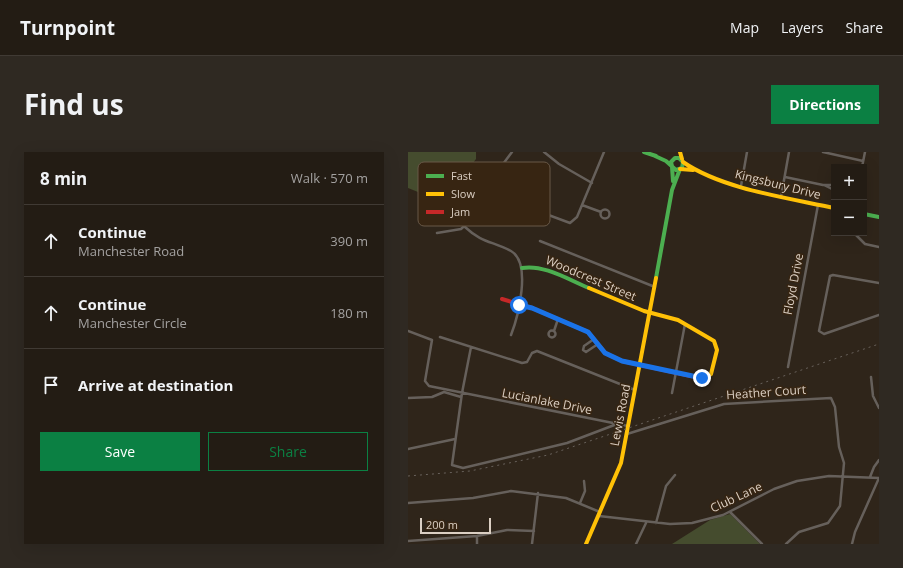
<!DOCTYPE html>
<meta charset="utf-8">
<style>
:root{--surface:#231c14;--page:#2f2922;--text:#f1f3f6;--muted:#a3a1a0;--line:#403a34;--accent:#0b8043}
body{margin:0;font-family:"Open Sans",sans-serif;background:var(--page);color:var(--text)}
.controls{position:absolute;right:12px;top:12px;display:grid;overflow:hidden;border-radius:0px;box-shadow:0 4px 16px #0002}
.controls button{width:36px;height:36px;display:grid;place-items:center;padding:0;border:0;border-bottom:1px solid var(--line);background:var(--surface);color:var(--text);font:20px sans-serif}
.scale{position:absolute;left:12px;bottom:10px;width:71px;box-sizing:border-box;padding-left:4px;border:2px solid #dbcfc3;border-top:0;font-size:11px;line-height:14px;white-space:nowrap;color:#dbcfc3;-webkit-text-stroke:3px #372512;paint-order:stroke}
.stop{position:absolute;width:12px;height:12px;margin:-9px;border:3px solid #1a73e8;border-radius:50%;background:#fff}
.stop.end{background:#1a73e8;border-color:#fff;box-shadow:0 1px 4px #0008}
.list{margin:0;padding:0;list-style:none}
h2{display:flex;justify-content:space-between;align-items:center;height:52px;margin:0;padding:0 16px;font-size:17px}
h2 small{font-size:13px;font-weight:400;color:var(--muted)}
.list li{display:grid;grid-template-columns:26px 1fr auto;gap:12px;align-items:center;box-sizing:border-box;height:72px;padding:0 16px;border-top:1px solid var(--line)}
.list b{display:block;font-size:15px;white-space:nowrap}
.list p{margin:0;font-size:13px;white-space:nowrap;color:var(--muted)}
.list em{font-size:13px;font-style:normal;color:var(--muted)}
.actions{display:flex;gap:8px;padding:12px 16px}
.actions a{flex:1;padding:9px 0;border:1px solid var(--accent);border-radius:0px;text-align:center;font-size:14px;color:var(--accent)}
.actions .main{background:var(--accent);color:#fff}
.icon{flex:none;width:22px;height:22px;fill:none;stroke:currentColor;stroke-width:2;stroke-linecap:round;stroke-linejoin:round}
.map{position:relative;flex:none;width:471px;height:392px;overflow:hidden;border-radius:0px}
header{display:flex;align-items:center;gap:24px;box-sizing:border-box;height:56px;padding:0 20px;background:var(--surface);border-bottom:1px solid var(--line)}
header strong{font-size:19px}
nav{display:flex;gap:22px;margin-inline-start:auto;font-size:14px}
.intro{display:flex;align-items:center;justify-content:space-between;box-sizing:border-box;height:96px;padding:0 24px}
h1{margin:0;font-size:28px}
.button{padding:10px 18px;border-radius:0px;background:var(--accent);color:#fff;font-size:14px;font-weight:700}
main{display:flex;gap:24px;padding:0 24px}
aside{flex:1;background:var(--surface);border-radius:0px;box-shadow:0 4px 16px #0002}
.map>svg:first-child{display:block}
</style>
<header>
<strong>Turnpoint</strong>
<nav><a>Map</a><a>Layers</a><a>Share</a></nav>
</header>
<div class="intro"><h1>Find us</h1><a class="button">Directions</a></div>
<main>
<aside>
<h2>8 min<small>Walk · 570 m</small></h2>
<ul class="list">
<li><svg class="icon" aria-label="ahead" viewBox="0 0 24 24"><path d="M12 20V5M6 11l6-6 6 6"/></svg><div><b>Continue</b><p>Manchester Road</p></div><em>390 m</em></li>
<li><svg class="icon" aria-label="ahead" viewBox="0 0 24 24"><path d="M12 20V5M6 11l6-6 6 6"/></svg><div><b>Continue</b><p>Manchester Circle</p></div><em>180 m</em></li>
<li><svg class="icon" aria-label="arrive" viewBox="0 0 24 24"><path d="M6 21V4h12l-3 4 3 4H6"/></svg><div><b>Arrive at destination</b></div></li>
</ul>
<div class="actions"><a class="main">Save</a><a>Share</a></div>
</aside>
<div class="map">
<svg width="471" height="392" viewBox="0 0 471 392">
<rect width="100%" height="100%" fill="#2f251a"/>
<!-- green -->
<path fill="#454c2e" d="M0,0H68V7L35,50L0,36Z
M322,362L352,392H264L302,368Z"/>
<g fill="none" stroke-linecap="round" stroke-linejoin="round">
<!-- street -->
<path stroke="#66605b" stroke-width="2.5" d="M104,0L81,31L80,38L100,48L162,71L169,65L196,0
M136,0L151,12L184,31
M415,0L455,9
M454,15L457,0
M377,25L415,33H426
M416,33L426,38
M333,34L339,0
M373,45L381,0
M174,53L193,60
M192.5 62a4.5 4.5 0 1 1 9 0a4.5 4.5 0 1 1-9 0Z
M57,75C74,91 84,89 103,99C124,111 110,165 103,183
M29,81L53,77L64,67
M446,81L457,92L471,95
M132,89L247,135
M471,131L425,123L422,124L411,179L416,182L471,163
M140.5 182a3.5 3.5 0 1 1 7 0a3.5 3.5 0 1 1-7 0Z
M0,179L24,188L17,229L21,234L220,274
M146,179L150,167
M32,185L114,211L119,210L124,201L129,199L227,238
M186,187L176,194L175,198L178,200L190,192
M63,195L54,241L44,313L55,316L159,291L209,272
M380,215L410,53
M463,225L465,244L471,256
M264,241L277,172
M0,246L24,245L36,240L53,245
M219,282L316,252L423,246L427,255L431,295L436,311L432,354L420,371L391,380L378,392
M0,297L47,287
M462,325L466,315L471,308
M0,351L65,346L103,339L158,346L192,360
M172,351L177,339L176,329
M322,360L354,392
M191,364L262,372L284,371L315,363L366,337L389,329L421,324L471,326
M248,371L258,334L267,323
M69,384V392
M0,389L69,384L99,378L126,379
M124,392L130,341
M228,392L238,371
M444,392L447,380L471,326"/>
<!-- fast -->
<path stroke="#4caf50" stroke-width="4" d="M236,0L248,4
M247,4L258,9L268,18L274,16L275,10L271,6H267L263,10L264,14
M264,15L265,29
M456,62L471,65
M114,116C136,112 161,128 181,136
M248,126L264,38L272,17"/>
<!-- slow -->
<path stroke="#ffc107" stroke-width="4" d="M272,0L274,7
M275,10C314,37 380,46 426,56
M272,17L285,18
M181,136L236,159L270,168L306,189L309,198L303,222L300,224
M178,392L213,311L248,126"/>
<!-- jam -->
<path stroke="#c62828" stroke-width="4" d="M94,147L124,156L180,180L197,201L214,209L292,226L300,224"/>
<!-- rail -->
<path stroke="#68615b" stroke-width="1" stroke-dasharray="2 4" stroke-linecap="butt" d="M0,324L62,319L140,303L471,192"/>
</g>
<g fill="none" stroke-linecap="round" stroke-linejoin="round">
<!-- route -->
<path stroke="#1a73e8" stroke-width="5" d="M111,153L124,156L180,180L197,201L214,209L294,226"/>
</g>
<g text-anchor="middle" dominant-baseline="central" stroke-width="3" stroke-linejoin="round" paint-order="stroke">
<!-- street labels -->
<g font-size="12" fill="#dbcfc3" stroke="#372512">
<text transform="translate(370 32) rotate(14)">Kingsbury Drive</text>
<text transform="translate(183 126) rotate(23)">Woodcrest Street</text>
<text transform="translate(385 132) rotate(-79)">Floyd Drive</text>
<text transform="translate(358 240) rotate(-4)">Heather Court</text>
<text transform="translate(139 249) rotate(11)">Lucianlake Drive</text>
<text transform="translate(212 263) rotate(-79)">Lewis Road</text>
<text transform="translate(328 345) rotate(-25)">Club Lane</text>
</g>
</g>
<!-- legend -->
<rect x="10" y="10" width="132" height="64" rx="6" fill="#372512" stroke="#685847" stroke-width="1"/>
<rect x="18" y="22" width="18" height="4" fill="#4caf50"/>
<rect x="18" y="40" width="18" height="4" fill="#ffc107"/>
<rect x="18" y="58" width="18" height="4" fill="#c62828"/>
<g font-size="11" fill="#dbcfc3">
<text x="43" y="28">Fast</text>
<text x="43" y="46">Slow</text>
<text x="43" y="64">Jam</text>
</g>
</svg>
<div class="controls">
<button>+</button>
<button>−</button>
</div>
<div class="scale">200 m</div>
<div class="stop" style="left:111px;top:153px"></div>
<div class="stop end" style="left:294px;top:226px"></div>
</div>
</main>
